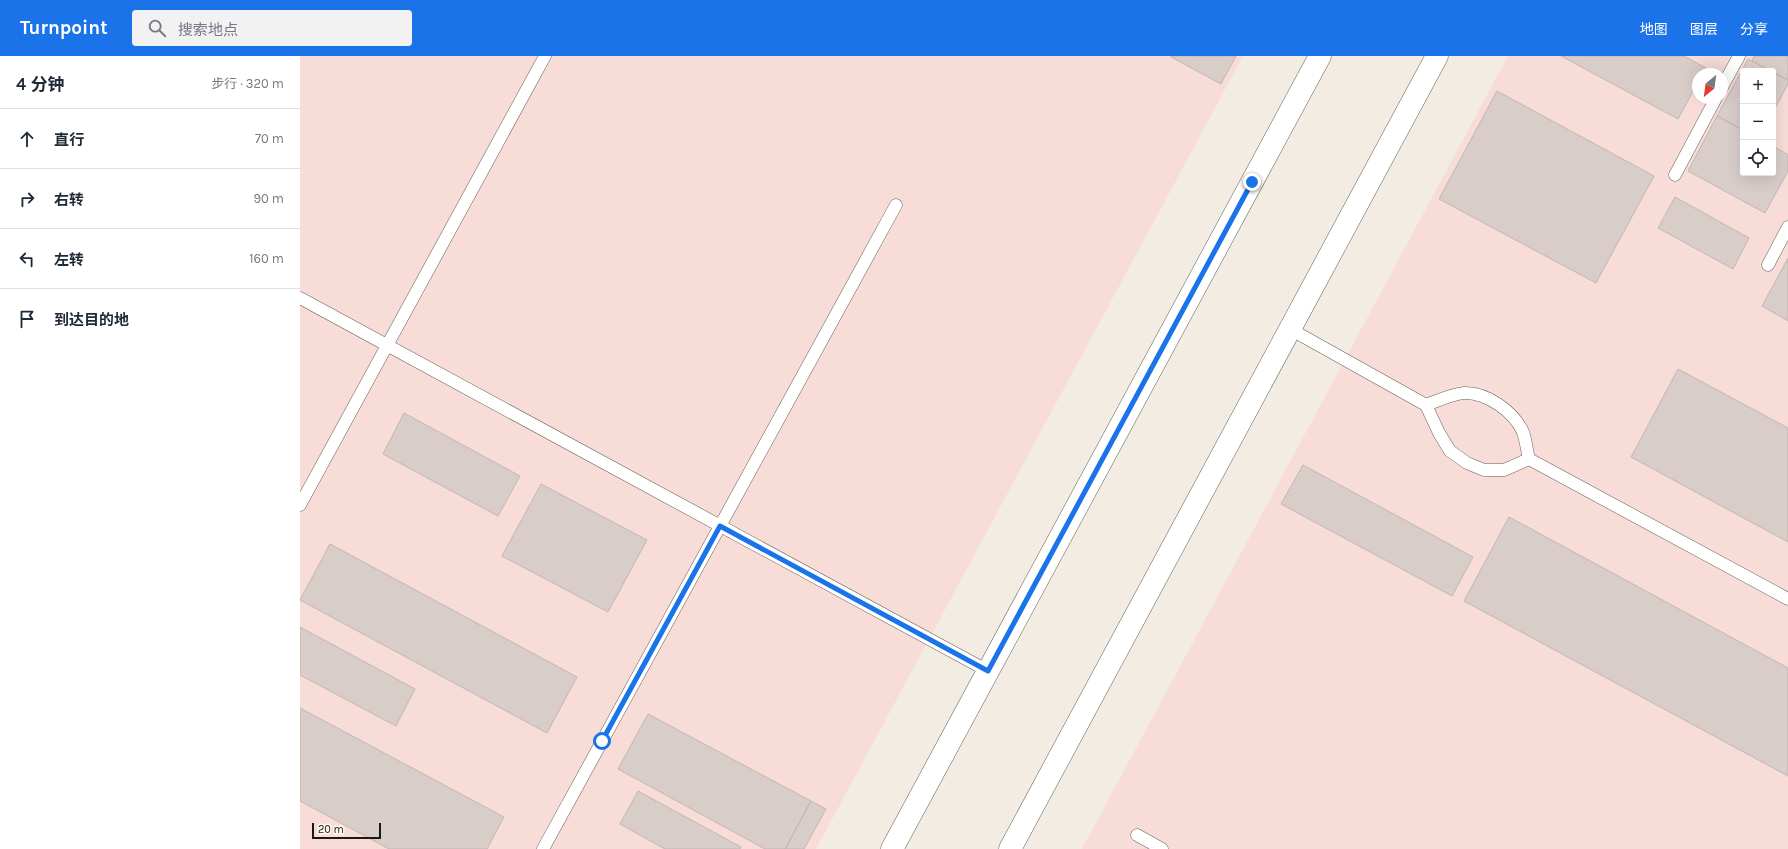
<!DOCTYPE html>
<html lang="zh">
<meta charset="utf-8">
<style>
:root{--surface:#fff;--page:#f2f2f3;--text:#1f2937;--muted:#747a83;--line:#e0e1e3;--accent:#1a73e8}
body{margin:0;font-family:Karla,"Noto Sans SC",sans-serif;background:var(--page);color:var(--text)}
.controls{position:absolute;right:12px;top:12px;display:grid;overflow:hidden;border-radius:4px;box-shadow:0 4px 16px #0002}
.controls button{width:36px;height:36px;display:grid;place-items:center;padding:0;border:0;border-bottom:1px solid var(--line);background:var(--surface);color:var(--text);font:20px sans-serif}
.compass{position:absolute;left:1392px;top:12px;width:36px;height:36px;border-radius:50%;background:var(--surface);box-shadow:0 4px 16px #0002;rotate:209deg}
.scale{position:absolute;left:12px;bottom:10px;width:69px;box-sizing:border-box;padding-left:4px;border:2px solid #1b1916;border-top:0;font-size:11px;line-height:14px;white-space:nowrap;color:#1b1916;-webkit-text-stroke:3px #fffaf0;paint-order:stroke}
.stop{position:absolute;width:12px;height:12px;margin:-9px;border:3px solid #1a73e8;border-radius:50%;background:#fff}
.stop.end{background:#1a73e8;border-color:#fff;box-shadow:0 1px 4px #0008}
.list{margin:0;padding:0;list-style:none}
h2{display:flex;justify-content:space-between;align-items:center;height:52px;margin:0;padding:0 16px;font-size:17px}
h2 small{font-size:13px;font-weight:400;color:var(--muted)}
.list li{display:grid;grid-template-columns:26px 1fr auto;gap:12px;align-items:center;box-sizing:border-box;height:60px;padding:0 16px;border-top:1px solid var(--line)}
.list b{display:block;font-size:15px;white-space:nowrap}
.list em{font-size:13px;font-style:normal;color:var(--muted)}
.icon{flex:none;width:22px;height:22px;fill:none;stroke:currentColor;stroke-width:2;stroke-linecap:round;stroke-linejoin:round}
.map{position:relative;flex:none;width:1488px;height:793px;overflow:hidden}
header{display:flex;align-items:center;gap:24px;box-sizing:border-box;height:56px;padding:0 20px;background:var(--accent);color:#fff}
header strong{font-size:19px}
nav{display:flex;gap:22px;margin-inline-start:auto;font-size:14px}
.search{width:280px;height:36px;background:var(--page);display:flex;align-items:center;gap:10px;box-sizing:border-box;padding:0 14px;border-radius:4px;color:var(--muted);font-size:15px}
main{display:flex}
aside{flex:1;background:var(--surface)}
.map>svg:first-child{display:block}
</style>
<header>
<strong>Turnpoint</strong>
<div class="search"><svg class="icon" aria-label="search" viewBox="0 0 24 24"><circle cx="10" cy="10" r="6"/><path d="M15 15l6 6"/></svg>搜索地点</div>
<nav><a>地图</a><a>图层</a><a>分享</a></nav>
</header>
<main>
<aside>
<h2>4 分钟<small>步行 · 320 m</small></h2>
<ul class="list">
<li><svg class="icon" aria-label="ahead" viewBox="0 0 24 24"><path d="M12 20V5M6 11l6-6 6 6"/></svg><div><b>直行</b></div><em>70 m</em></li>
<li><svg class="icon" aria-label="right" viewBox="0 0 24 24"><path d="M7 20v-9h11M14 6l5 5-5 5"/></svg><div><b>右转</b></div><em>90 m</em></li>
<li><svg class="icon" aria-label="left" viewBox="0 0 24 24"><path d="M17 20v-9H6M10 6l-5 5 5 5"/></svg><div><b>左转</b></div><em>160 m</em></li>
<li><svg class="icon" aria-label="arrive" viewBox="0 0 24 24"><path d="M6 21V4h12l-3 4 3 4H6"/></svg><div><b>到达目的地</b></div></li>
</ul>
</aside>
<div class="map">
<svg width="1488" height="793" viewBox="0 0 1488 793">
<rect width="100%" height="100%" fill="#f2ece3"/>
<!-- industrial -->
<path fill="#f7dcd7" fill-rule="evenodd" d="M0,0H943L516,793H0Z
M1208,0H1488V793H782ZM1443,15H1473V117H1443ZM1398,18H1422V42H1398Z"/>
<!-- building -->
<path fill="#d9cdca" stroke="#c2b6b3" d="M871,0H936L921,28L871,1Z
M1261,0H1384L1406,12L1402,18H1398V26L1378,63Z
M1454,0H1488V24L1452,5Z
M1448,3L1471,15H1443V74L1417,60Z
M1473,16L1488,24V28L1473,56Z
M1197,35L1354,120L1296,227L1139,143Z
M1417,60L1443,74V117H1473V90L1488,99V115L1465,157L1388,115Z
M1375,141L1449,182L1433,213L1358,172Z
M1488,202V265L1462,250Z
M1378,313L1488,372V486L1331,401Z
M104,357L220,420L198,460L83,398Z
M1003,409L1173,501L1152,540L981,448Z
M241,428L347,484L308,556L202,500Z
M1209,461L1488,612V720L1164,545Z
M30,488L277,621L247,677L0,544Z
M0,571L115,633L96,670L0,619Z
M0,652L204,761L187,793H89L0,745Z
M348,658L511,745L485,793H465L318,713Z
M338,735L441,791L440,793H365L320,768Z
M511,745L526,753L504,793H485Z"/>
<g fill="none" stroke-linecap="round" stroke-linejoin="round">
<!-- service casing -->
<g stroke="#66625a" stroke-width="13">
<path id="service" d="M1422,31L1439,0
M1375,119L1416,42
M1468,209L1488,171
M0,242L688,615
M990,273L1126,349L1139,377L1150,395L1167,407L1184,414H1204L1229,403
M1126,349C1137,345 1152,338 1164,337C1187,336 1214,356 1223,376C1226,385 1227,395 1229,403L1488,543
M0,449L245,0
M837,779L862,793
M243,793L596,149"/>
</g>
<!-- tertiary casing -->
<g stroke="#66625a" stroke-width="23">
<path id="tertiary" d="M592,793L1020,0
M710,793L1137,0"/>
</g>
<!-- service -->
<use href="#service" stroke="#fff" stroke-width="12"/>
<!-- tertiary -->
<use href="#tertiary" stroke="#fff" stroke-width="22"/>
</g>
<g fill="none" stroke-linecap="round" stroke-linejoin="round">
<!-- route -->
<path stroke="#1a73e8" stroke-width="5" d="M302,685L420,470L688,615L952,126"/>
</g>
</svg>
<div class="controls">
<button>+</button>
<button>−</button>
<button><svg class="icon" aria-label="locate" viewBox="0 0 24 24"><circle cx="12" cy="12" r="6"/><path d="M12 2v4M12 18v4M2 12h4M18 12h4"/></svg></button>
</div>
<svg class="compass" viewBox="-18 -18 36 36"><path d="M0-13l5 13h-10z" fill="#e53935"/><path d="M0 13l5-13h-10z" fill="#747a83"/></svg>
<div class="scale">20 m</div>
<div class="stop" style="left:302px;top:685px"></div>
<div class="stop end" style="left:952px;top:126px"></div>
</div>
</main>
